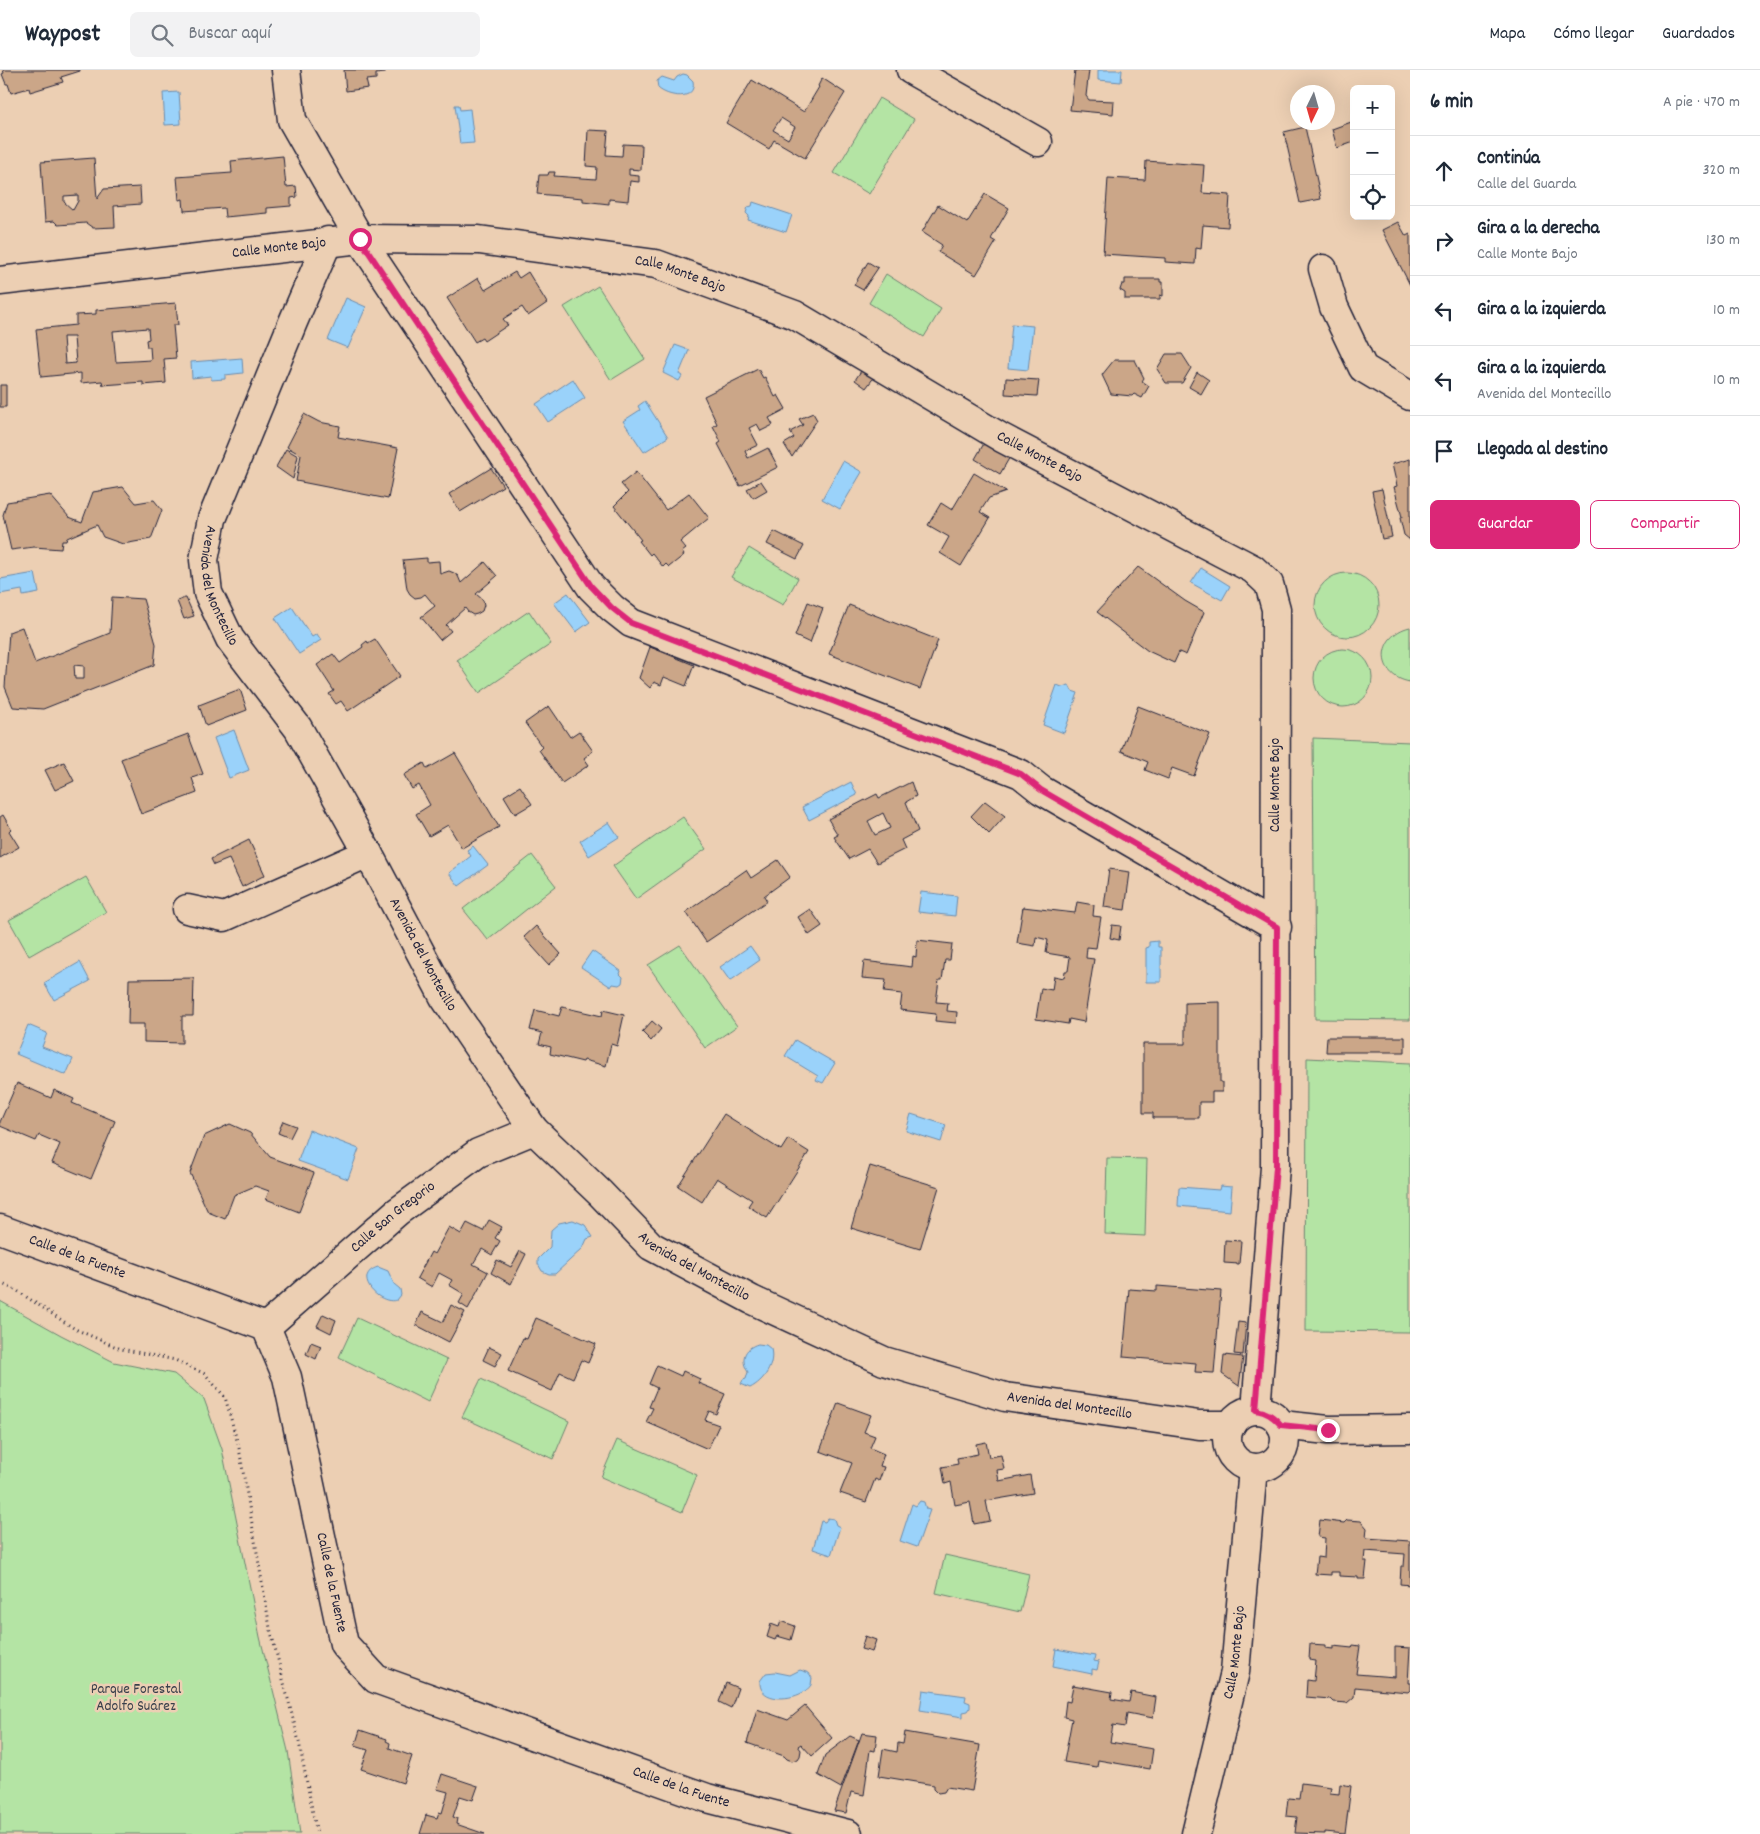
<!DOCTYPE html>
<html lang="es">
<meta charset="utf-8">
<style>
:root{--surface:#fff;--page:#f2f2f3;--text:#1f2937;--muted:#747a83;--line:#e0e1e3;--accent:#db2777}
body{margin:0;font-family:Dekko,sans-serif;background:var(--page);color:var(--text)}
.controls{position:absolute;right:15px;top:15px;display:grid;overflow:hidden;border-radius:8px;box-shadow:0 5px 20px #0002}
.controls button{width:45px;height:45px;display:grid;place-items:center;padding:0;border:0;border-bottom:1px solid var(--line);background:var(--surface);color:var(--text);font:25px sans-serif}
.compass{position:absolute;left:1290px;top:15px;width:45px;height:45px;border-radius:50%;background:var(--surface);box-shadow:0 5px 20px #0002;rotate:185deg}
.stop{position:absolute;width:15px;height:15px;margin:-11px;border:4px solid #db2777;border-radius:50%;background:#fff}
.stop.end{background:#db2777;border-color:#fff;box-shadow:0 1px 5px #0008}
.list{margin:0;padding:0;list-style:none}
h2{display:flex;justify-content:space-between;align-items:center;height:65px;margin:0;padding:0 20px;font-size:21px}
h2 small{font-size:16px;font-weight:400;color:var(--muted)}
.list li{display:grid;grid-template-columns:32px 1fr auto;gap:15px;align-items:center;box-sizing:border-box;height:70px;padding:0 20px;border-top:1px solid var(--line)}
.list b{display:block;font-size:19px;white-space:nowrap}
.list p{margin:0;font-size:16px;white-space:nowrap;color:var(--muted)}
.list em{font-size:16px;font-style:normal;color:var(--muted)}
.actions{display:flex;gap:10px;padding:15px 20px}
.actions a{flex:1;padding:11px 0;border:1px solid var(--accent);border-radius:8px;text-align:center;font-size:18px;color:var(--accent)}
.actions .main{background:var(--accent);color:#fff}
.icon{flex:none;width:28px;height:28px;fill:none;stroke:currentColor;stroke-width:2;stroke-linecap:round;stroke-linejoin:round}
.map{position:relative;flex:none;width:1410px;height:1764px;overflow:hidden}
header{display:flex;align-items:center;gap:30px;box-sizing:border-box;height:70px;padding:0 25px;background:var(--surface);border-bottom:1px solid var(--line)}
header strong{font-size:24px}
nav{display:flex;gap:28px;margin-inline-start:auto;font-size:18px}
.search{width:350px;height:45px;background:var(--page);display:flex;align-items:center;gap:12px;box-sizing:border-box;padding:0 18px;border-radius:8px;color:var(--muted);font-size:19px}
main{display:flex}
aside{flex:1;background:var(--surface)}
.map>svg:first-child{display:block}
</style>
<header>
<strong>Waypost</strong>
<div class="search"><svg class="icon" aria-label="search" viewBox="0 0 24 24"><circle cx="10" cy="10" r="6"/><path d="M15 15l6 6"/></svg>Buscar aquí</div>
<nav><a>Mapa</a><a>Cómo llegar</a><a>Guardados</a></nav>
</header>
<main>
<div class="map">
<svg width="1410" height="1764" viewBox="0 0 1410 1764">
<rect width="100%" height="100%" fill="#eccfb3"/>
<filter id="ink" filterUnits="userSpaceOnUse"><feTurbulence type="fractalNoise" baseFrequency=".02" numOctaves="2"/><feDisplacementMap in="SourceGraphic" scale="10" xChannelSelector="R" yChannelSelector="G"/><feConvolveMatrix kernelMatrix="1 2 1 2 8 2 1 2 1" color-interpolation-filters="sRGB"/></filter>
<g filter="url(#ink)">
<!-- green -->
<path fill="#b4e4a4" stroke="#6b8370" d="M879,28L914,49L869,124L834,103Z
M886,204L941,239L924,267L869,233Z
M598,216L645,289L611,310L564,237Z
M749,478L798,508L783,535L731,507Z
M1315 535a32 32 0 1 1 64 0a32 32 0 1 1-64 0Z
M529,541L551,574L479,623L457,590Z
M1410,557V612C1375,606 1376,565 1410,557Z
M1314 608a29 29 0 1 1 58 0a29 29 0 1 1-58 0Z
M1313,668L1410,672V950L1315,949Z
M683,747L706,779L636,829L613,796Z
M532,785L556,816L488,870L463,839Z
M86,807L106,842L29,886L9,850Z
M680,875L737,956L705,978L648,895Z
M1307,988L1410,993V1262L1306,1261Z
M1107,1088L1147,1089L1145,1166L1105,1164Z
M0,1231L61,1265L114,1292L174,1304L204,1329L222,1379L260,1567L288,1681L300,1764H0Z
M357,1248L447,1290L428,1332L339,1287Z
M481,1309L569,1351L553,1389L462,1347Z
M617,1370L697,1405L682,1442L601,1407Z
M945,1485L1029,1504L1020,1542L936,1523Z"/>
<!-- water -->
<path fill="#9ad2fa" stroke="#6a8cae" d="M1098,0H1122L1121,12L1098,10Z
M683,4L687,5L693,11C697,32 667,27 658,18L657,11L662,7L674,11L677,7Z
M179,22L181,54L165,55L163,23Z
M455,35H459L460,40L470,39L474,73L460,74Z
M753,132L792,145L786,162L748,150L749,146L746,143L748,137L752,136Z
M346,228L366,237L348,278L328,270Z
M1012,254L1033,256L1028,300L1008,298Z
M675,275L689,280L679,304L682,306L679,311L663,303Z
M242,288L243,303L225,305V309L211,310V306L192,308L191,292Z
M573,309L585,328L548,352L536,334Z
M645,331L668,367L644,382L623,351L640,340L638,336Z
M843,391L862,402L840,439L822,429Z
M1201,498L1230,516L1222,530L1191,513Z
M35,503L39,523L23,526L22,520L0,524V509Z
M568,523L590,552L576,562L554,533Z
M292,537L312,567L317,564L321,570L299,584L275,548Z
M1057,615L1062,617L1069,615L1072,621L1078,623L1064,663L1043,655Z
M234,660L249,700L229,708L214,668Z
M851,712L857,725L809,750L802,737Z
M609,752L619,767L589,786L580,771Z
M473,776L488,795L459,816L449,803L471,786L467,780Z
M921,822L957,826L955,846L918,842Z
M1158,871V877H1161V912H1146V878L1149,877V872Z
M750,876L760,890L730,911L720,897Z
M592,881L621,901L620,904L623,907L622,913L619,915L613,914L611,917L581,897Z
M80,892L90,911L54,930L44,913Z
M28,955L47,963L42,977L73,989L66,1005L16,984Z
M795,970L835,993L823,1013L816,1010L818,1006L785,986Z
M911,1044L946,1055L941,1072L906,1061Z
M309,1060L359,1079L348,1109L298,1091Z
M1220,1116L1232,1117L1230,1141L1178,1136L1179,1117L1219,1120Z
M573,1150L585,1155L593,1167L587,1169L583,1178L555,1204H549L542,1201L538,1194V1189L550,1177L551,1160L559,1153Z
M378,1197L388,1201L394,1214L400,1219L401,1225L397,1230C379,1236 351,1205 378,1197Z
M758,1274L766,1275L771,1279C775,1295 764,1311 750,1318L741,1314L743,1310L746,1309L748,1302C740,1290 744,1278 758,1274Z
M920,1431L924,1432L926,1439L930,1440L917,1477L900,1471L912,1434L916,1436Z
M828,1448L834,1449L836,1455L840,1457L831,1485L813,1479L821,1451L825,1452Z
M1056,1579L1095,1586L1094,1591L1099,1592L1097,1600L1092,1599V1604L1053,1596Z
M800,1600L809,1603L812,1608L811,1615C801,1631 758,1635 760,1611L766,1603L775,1602L790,1605Z
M923,1620L966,1626L965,1631L970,1633V1638L968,1641L963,1642V1647L920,1640Z"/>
<!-- building -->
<path fill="#cba688" stroke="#22223b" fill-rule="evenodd" d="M3,0H80V1L61,7L63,12L30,22L29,18L11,23L8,14H6L2,4L4,3Z
M344,0H384L385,3L376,4V9L366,10L368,18L346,21Z
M1075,0H1089L1086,26L1089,30L1114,31L1113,44L1070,40Z
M822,8L845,23L805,88L774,70L769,79L726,53L752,10L804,42L819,17L818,16ZM781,48L795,57L788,69L773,60Z
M1354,51V72L1337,78L1332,59Z
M1305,57L1321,129L1300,133L1284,62Z
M588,60L608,61L606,85L622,86L623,74L642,75L641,100L629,99V105L639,106V112L630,111L628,131L609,129V134L583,131V128L537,124L539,105H548L549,102H555L554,106L596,109L597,97L586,96Z
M283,86L286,117L296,116L297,127L291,128V136L267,138V143L225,147L224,138L184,141L183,129L179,130L177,107L232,103L231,91Z
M94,88L97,129L104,119L140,117L141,134L114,136L115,157L93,158L86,153L58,155L54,151L45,152L41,92ZM78,125V131L73,140L64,132V126Z
M1146,91L1204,95L1202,123L1230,125L1228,157L1203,155L1201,179L1196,178L1195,194L1165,192V188L1103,184L1108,108L1145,110Z
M985,124L1009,138L991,169L996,172L976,205L938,182L942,175L922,162L938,135L967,153Z
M1398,152L1406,166L1410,164V215L1382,160Z
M868,192L878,198L863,220L854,215Z
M515,202L519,208L528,202L547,233L528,246L522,237L503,249L508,255L484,271L482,268L475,272L447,228L478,208L485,220Z
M1125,209H1160V212H1163V226L1160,225V229H1125V223L1120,220L1122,214H1125Z
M176,233L178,255H173L176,288L164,289L166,313L143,315V312L103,315L102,311L81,313V303L41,307L36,259L76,255V245L96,244V240ZM148,258L149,269L146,270L147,277H150L151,290L116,292L113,261ZM63,267H74L76,293L65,294Z
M1166,284H1182L1191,298L1182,313H1166L1157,299Z
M1114,290H1135L1144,308L1142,311L1149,316L1142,328L1134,324L1132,326L1111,324L1102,305Z
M863,298L875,306L866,318L855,310Z
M758,299L763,308L765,307L775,327L778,325L786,339L769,348L773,355L761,361L757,354L749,358L758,375L745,381L748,388L768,378L778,397L740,416L718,374L721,372L713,356L717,354L704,326Z
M1197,302L1209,310L1201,324L1189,317Z
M1006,308L1039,310L1037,326L1005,324Z
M0,315H6V337H0Z
M813,343L817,350L792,387L784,374L794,368L790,362L803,355L799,349Z
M304,344L319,352L340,356L338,367L398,378L388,429L296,411L301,385L287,377Z
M986,370L1011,385L1000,404L975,389Z
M286,379L298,386L293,409L276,397Z
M1410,389V470L1404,465L1400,448L1402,447L1394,417L1397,416L1392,394Z
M491,398L503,416L460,442L449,424Z
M636,402L666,440L689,423L709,448L680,472L686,479L682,482L684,485L669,497L666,494L663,497L652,483L650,485L639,471L641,470L614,436L628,422L621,414Z
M974,403L1006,422L989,428L980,442L990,448L961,496L940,483L949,467L928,455L941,433L952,440Z
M761,411L767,420L753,428L747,419Z
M123,417L136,433L154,430L162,440L151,469L123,474L103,467L97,455L67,468L66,471H62L61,479L34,477L11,480L3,445L7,432L50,425L69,447L82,452L93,422Z
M1382,419L1392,467L1382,469L1372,421Z
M774,461L804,476L797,489L767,474Z
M427,488V492L439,491L440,504L449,501L454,503L458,506L461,513L485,492L497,506L476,524L483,530L484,535L482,541L477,544L473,545L468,542L465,538L446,555L451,561L440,570L421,547L435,536L425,524L421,527L415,528L410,524L407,519L403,490Z
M1138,497L1185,531L1204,542L1186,585L1179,582L1174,593L1148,581L1097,542Z
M112,527L143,529L156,574L154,595L43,639L13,637L5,617L9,562L22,557L35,593L110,563ZM74,595L84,596V609H75Z
M185,528H186L194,546L184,549L177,531Z
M808,532L823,538L810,573L795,566Z
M849,535L938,570L920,619L829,584Z
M375,569L400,606L348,641L341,631L336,634L329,624L334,621L317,595L333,584L340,593L363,577L362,575L367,571L368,573Z
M650,577L694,595L686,616L664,607L661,615L654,612L650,618L639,608Z
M240,619L247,640L206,656L199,635Z
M549,636L570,667L579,661L593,681L584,688L589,695L562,713L539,680L542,677L525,653Z
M1138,636L1210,664L1194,706L1172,698L1168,709L1145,700L1148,692L1121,681Z
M188,664L203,704L192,708L197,723L141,744L121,689Z
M455,683L499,757L462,778L448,755L429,766L416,744L430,735L419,715L412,719L404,705L424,693L427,699Z
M64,692L74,711L55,720L45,700Z
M911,712L916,726L906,732L918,761L901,770L905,779L877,793L868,779L849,789L834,767L838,765L828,749L877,724L879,728ZM883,743L890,758L875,765L868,751Z
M520,716L532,734L515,744L504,726Z
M985,731L1005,746L989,764L971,746Z
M3,745L11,759L9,761L19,777L0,788V747Z
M249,770L265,805L242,817L229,789L214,795L211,789Z
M778,790L790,807L764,826L767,831L706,872L686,842L746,800L751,808Z
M1109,799L1130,802L1125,840L1104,837Z
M1077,832L1094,835L1093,846L1101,847L1096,878L1087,877L1086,888L1094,889L1084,952L1069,949L1068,954L1036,949L1041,918L1052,920L1054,906L1064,908L1065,901H1068L1070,887L1046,883L1048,870L1036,867L1035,876L1017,873L1023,837L1075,843Z
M810,839L822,856L809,865L798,847Z
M1112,855L1121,856L1119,870L1110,868Z
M536,856L561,884L549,895L524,867Z
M917,870L952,874L950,890H945L942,910H939L936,932L948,933L947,941L957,942L956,953L935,951L936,944L900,940L902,924L884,922L886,910L862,908L864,891L912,897L913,886L916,887Z
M194,908L193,946H182V973L144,972V954H128L129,909Z
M1220,932V1012H1222V1022H1212V1032H1199V1048H1153V1043H1143V974H1185V933Z
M562,937L602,946L603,940L624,945L617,976L611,974L606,996L584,990L583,992L550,984L551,977L539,974L542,963L530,960L535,940L559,946Z
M652,951L661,959L651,971L642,962Z
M1327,967H1405V982H1326Z
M17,1013L51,1028L54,1020L74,1029L72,1033L115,1051L91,1109L52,1093L60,1074L39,1065L36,1071L0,1056V1052Z
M724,1044L781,1080L788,1069L809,1082L767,1148L748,1136L752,1130L717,1108L702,1132L678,1116Z
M283,1051L296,1056L290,1068L278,1063Z
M230,1054L250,1063L270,1087L314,1103L299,1142L266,1129L269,1121L255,1116L234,1125L225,1149L208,1142L190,1103L204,1066Z
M870,1096L939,1117L920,1179L851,1158Z
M489,1150L502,1157L495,1168L500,1171L492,1185L482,1179L473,1194L488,1202L468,1239L459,1233L464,1224L449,1215L452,1210L439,1203L432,1217L417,1208L431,1182L434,1184L449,1157L461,1164L467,1153L483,1161Z
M1225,1170L1241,1171L1239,1194L1224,1193Z
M520,1181L526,1184L511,1214L491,1203L497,1190L511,1197Z
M1157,1216L1221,1221L1214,1303L1195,1302L1196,1293L1123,1287L1129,1219L1157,1221Z
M451,1235L465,1242L449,1272L416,1255L422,1242L443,1252Z
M323,1244L336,1250L331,1263L317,1256Z
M536,1248L596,1274L588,1293L581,1290L573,1308L560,1302L552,1321L508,1301L523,1268L527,1269Z
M1238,1252L1246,1253L1243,1285L1234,1284Z
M311,1272L321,1276L316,1289L306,1284Z
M489,1277L502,1283L495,1296L483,1290Z
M1224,1285L1243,1287L1239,1316L1222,1304Z
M657,1295L681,1306L683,1301L700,1309L698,1313L725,1324L716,1344L709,1341L705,1350L719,1355L708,1379L646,1352L653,1338L649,1337L657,1318L649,1314Z
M838,1333L871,1345L864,1362L875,1366L870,1378L884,1384L880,1396L884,1397L879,1411L875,1409L866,1432L840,1423L852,1393L820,1381Z
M986,1372L989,1387L1001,1385L1004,1399L997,1400L999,1411L1030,1405L1033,1423L986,1431L990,1451L974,1454L970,1432L955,1435L951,1412L945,1414L942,1397L958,1394L957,1388L978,1384L976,1374Z
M1320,1450L1344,1453L1347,1450L1361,1451L1367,1458L1366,1468L1410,1471V1515L1400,1514L1401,1496H1404L1405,1484L1365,1481L1364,1491H1367L1365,1509H1358V1507L1339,1506V1502H1331V1505L1315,1504L1317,1487L1324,1488L1325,1468L1318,1467Z
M781,1551L795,1556L791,1570L777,1566L775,1570L767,1567L771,1554L779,1557Z
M865,1566L876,1570L872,1582L861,1579Z
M1310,1574L1325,1575V1578L1333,1579V1576L1352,1578L1353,1575L1360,1576L1356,1604L1395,1607V1577L1410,1578L1408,1613H1410V1620L1408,1622L1355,1617L1354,1627L1347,1633L1333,1632L1330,1629L1306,1627L1307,1610L1314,1611L1316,1591L1309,1590Z
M726,1613L738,1618L731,1638L719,1632Z
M1073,1615L1112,1622L1111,1629L1129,1632L1131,1622L1156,1627L1153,1648L1127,1643L1125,1657L1113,1655L1110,1672L1153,1679L1150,1699L1098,1690L1097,1697L1064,1692L1072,1649L1064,1647L1066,1631L1070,1632Z
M805,1636L832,1668L812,1686L801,1674L798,1676L801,1680L800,1686L798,1689L792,1691L787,1689L784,1686L747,1673L757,1639L788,1650Z
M360,1660L387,1669L386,1671L390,1673L389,1678L412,1686L403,1713L361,1699L368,1680L355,1676Z
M905,1662L980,1675L972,1721L947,1717L944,1722L938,1723L934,1719V1715L879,1706L883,1679L897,1682L898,1673L903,1674Z
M862,1663L877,1665L875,1681L870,1680L864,1725L851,1722L846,1743L834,1741Z
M850,1666L859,1670L841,1718L818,1705L825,1685Z
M442,1704L478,1716L473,1730L460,1726L453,1747L457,1748L456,1754L485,1764H420L426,1745L437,1748L439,1742L442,1743L448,1722L437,1719Z
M1301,1713L1331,1717L1330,1723L1339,1724L1340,1714L1351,1716L1345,1764L1325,1762V1764L1295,1763L1297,1747L1286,1746L1288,1728L1299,1729Z"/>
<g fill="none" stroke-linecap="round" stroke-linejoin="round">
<!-- minor casing -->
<g stroke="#22223b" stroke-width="31">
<g id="minor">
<path d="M286,0L292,50L360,169L591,517L612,538L631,553L1021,704L1041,720L1277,857"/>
<path d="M911,0L1038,72"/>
<path id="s1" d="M328,171L293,252L212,449L204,490L208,523L230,569L298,658L368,783L444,927L534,1060L600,1123L651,1176L752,1230L884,1291L1005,1327L1199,1355H1231"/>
<path d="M1323,199L1334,237L1363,298L1410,326"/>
<path id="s2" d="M0,211L360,169L479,170L656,194L795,245L1002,368L1253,499L1269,514L1276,539L1275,1097L1256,1340"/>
<path d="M187,839L224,847L368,783"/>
<path id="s3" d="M0,1159L266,1257L287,1307L344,1574L376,1609L707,1728L848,1764"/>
<path id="s4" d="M266,1257L397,1142L478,1083L534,1060"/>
<circle cx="1256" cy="1369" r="29"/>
<path d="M1281,1355L1328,1360L1410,1359"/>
<path id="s5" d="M1196,1764L1235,1602L1253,1398"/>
</g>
</g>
<!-- path -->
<path stroke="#22223b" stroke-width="3" stroke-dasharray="1 4" stroke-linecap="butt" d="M0,1213L16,1220L75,1259L121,1279L175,1290L205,1304L225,1327L239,1378L270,1558L299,1672L317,1764"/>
<!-- minor -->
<use href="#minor" stroke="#eccfb3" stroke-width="28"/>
</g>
</g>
<g fill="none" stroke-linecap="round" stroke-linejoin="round" filter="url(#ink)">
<!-- route -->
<path stroke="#db2777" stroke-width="6" d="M360,169L591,516L612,538L631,553L1021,704L1041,720L1277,857L1276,1097L1256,1340C1267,1342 1273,1346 1281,1355L1328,1360"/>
</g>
<g text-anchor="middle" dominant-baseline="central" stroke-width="5" stroke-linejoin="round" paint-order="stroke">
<!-- street labels -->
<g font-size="15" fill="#22223b" stroke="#eccfb3">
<text stroke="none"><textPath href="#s2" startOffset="281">Calle Monte Bajo</textPath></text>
<text stroke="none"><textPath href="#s2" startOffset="686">Calle Monte Bajo</textPath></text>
<text stroke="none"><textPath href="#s2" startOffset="1091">Calle Monte Bajo</textPath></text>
<text stroke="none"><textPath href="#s1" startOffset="371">Avenida del Montecillo</textPath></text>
<text transform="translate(1276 715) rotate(-90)">Calle Monte Bajo</text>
<text stroke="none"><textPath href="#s1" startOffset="798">Avenida del Montecillo</textPath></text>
<text stroke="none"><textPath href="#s4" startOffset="168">Calle San Gregorio</textPath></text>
<text stroke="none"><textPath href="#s3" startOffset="82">Calle de la Fuente</textPath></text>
<text stroke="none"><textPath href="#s1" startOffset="1218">Avenida del Montecillo</textPath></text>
<text stroke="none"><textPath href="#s1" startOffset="1622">Avenida del Montecillo</textPath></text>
<text stroke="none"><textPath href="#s3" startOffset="548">Calle de la Fuente</textPath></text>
<text stroke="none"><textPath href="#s5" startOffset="186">Calle Monte Bajo</textPath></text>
<text stroke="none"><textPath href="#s3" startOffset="982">Calle de la Fuente</textPath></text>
</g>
<!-- park labels -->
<g font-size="15" fill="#383f4b" stroke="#eccfb3">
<text x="136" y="1620">Parque Forestal<tspan x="136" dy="17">Adolfo Suárez</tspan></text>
</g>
</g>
</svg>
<div class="controls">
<button>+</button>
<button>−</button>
<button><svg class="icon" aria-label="locate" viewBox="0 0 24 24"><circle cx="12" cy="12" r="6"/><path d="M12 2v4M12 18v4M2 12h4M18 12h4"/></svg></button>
</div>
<svg class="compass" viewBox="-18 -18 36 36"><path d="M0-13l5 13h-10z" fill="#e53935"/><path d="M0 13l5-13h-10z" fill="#747a83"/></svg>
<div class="stop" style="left:360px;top:169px"></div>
<div class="stop end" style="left:1328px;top:1360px"></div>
</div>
<aside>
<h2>6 min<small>A pie · 470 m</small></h2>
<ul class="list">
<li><svg class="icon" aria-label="ahead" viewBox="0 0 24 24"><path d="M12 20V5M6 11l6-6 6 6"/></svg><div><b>Continúa</b><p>Calle del Guarda</p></div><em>320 m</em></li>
<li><svg class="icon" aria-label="right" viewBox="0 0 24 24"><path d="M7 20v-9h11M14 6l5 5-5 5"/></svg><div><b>Gira a la derecha</b><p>Calle Monte Bajo</p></div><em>130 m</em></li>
<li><svg class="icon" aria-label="left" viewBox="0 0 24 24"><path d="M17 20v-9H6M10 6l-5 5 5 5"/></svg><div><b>Gira a la izquierda</b></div><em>10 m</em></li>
<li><svg class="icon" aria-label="left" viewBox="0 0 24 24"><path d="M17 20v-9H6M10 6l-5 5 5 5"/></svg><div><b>Gira a la izquierda</b><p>Avenida del Montecillo</p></div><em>10 m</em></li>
<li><svg class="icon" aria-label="arrive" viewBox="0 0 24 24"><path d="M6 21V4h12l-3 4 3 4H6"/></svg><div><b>Llegada al destino</b></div></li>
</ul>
<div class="actions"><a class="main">Guardar</a><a>Compartir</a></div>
</aside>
</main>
